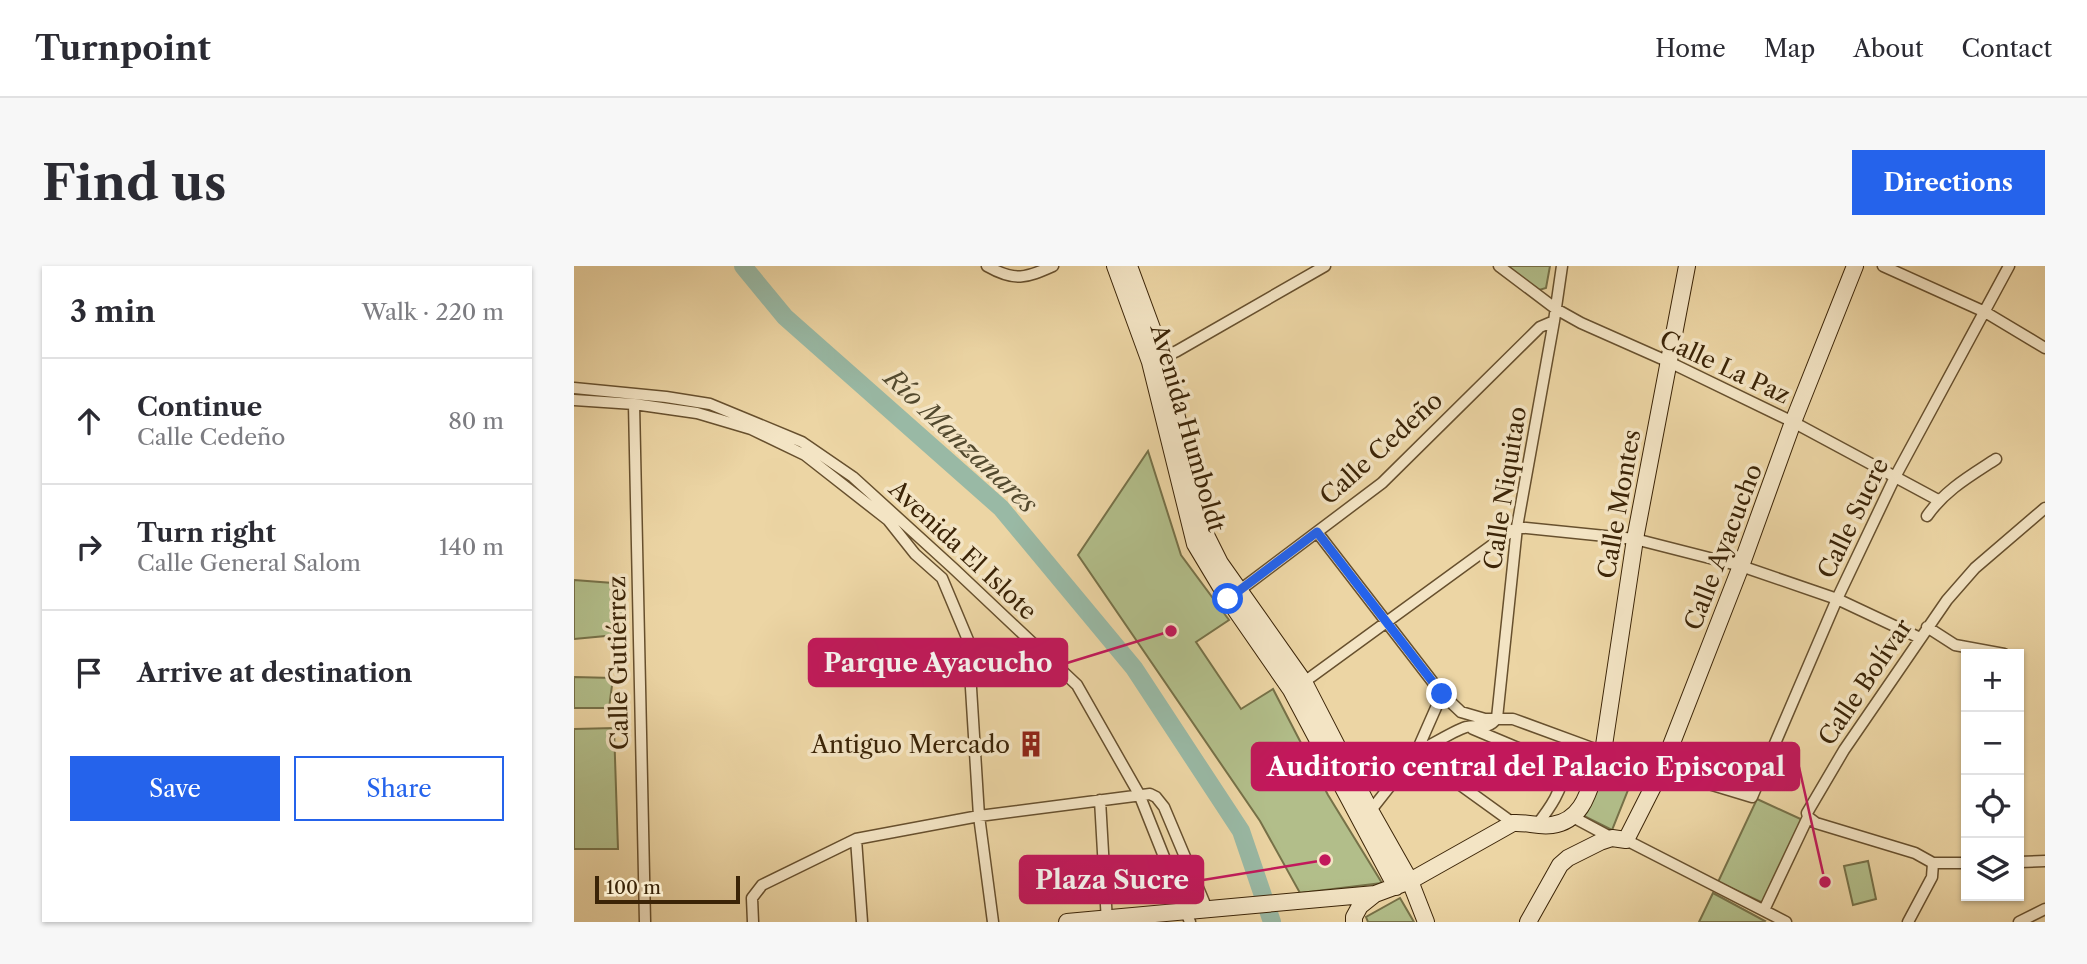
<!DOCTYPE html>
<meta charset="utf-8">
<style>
:root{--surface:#fff;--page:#f7f7f7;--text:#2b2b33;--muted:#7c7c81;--line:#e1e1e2;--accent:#2563eb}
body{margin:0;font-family:"Libre Caslon Text",serif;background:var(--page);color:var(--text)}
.controls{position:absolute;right:21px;bottom:21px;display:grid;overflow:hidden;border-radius:0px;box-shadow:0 2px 5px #0004}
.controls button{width:63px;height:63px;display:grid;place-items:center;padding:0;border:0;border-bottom:2px solid var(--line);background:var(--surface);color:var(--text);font:35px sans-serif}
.scale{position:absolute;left:21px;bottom:18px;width:145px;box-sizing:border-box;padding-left:7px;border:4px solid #3b2407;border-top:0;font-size:19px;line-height:24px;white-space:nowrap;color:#3b2407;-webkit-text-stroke:5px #f3e4c4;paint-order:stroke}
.stop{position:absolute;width:21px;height:21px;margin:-16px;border:5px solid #2563eb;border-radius:50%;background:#fff}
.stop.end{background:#2563eb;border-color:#fff;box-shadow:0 2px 7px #0008}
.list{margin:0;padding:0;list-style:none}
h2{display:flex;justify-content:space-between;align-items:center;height:91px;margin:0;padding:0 28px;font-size:30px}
h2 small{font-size:23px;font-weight:400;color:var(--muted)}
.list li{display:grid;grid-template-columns:46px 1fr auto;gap:21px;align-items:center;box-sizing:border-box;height:126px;padding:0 28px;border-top:2px solid var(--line)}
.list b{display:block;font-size:26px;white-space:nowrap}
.list p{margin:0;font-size:23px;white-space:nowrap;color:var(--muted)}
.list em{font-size:23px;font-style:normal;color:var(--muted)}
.actions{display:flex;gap:14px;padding:21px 28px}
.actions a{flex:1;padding:16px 0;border:2px solid var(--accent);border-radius:0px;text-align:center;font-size:24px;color:var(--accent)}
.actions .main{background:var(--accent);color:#fff}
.icon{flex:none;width:38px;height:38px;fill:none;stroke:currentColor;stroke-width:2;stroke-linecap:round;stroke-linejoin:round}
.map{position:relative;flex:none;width:1471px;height:656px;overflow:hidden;border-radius:0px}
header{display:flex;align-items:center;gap:42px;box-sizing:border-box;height:98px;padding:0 35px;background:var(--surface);border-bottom:2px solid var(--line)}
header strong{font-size:33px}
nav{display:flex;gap:38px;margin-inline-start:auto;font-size:24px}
.intro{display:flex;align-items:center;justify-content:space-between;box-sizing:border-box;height:168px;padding:0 42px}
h1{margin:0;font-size:49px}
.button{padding:18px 32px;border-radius:0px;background:var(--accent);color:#fff;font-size:24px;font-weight:700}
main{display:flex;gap:42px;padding:0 42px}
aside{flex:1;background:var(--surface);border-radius:0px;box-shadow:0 2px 5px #0004}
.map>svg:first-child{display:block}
</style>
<header>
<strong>Turnpoint</strong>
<nav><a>Home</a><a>Map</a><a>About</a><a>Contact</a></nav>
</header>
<div class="intro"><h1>Find us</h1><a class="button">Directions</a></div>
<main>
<aside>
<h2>3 min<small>Walk · 220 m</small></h2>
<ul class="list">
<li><svg class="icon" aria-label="ahead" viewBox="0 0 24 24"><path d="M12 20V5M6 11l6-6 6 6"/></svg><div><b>Continue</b><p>Calle Cedeño</p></div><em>80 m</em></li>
<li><svg class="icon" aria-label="right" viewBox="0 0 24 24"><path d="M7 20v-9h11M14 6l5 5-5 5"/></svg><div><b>Turn right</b><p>Calle General Salom</p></div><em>140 m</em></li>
<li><svg class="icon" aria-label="arrive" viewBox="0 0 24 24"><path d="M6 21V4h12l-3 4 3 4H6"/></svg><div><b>Arrive at destination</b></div></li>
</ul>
<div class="actions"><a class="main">Save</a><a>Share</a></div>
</aside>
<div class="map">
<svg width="1471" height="656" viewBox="0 0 1471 656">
<rect width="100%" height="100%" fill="#ecd5a4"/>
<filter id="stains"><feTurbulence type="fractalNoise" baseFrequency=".00286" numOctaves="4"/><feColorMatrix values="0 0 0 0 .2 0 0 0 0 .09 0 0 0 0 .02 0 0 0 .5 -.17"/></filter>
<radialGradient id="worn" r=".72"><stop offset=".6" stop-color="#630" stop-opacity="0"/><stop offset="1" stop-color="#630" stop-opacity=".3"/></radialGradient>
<!-- green -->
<path fill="#b2be8a" stroke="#767148" stroke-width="2" d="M933,0H976L972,22L965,24Z
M574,185L607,289L655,354L622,376L667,443L699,423L754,529L808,617L726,627L686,555L504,289Z
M0,314L39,317L48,342L42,369L0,373Z
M0,411L39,412L35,442H0Z
M40,462L44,583H0V463Z
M1027,489L1062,504L1038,564L1004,547Z
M1183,533L1231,555L1189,637L1144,616Z
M1294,595L1302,633L1279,639L1270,600Z
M1139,627L1191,655L1190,656H1125Z
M826,632L840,656H794L792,651Z"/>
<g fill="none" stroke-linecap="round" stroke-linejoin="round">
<!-- river -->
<path stroke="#99b9a5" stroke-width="18" d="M169,0L211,51L427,242L560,402L667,565L698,656"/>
<!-- street casing -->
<g stroke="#67502e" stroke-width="13">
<path id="street" d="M413,0C441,16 452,12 479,0
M925,0L982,43L1007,57L1095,96L1219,156L1364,234
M1309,0L1411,46L1471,82
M586,93L603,85L751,0
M0,122L92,131L136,138L228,176L279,211L379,302L503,419L565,528L616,656
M0,134L60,138L123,147L177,163L231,189L314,254L341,288L368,312L394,374L405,550L419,656
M60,138L71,656
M1353,250C1371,224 1396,210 1422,193
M743,266L868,428L887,446L911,453H939L1029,486L1178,531L1263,333L1321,211L1435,0
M662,327L808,217L966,61L980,55
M1353,361L1381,379L1430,388
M726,419L943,261L1061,273L1167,300L1263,333L1346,372
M899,463L1020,514
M526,534L533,656
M794,548L842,487L868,428
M997,550L1038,572
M1234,551L1242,557L1341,587L1359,597H1392
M939,557L842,487C854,481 881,464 892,461C904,458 914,465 923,452L943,261L980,55L988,0
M962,560C976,542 989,524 991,500
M282,573L288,656
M1052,574L1212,656
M1445,596L1471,595
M1190,644L1234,551L1233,547L1270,484L1373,334L1401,302L1471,242
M179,656L178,632L188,619L282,573L405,550L576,528L582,531L590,541L633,643
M1334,656L1358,611L1359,597
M1445,656L1471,643"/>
</g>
<!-- secondary casing -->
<g stroke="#3b2407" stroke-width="18">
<path id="secondary" d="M541,0L576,96L621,278L654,333L717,424L822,621
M555,0L589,92L630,265L646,297L730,416L797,546L836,615L852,656
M493,656L801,628
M780,656V651L786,640L801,628L836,615L939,557C953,556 964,561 978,559C1015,554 1016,512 1029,486L1061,273L1113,0
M954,656L986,599L994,592L1026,576L1038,572L1052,574L1087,505L1167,300L1219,156L1281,0"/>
</g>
<!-- street -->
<use href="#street" stroke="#f3e4c4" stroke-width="10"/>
<!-- secondary -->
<use href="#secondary" stroke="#f3e4c4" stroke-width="16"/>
</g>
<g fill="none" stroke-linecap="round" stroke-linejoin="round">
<!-- route -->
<path stroke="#2563eb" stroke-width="9" d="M654,333L743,266L868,428"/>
</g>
<!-- icons -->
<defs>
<g id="building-bare" transform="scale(2.1)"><path d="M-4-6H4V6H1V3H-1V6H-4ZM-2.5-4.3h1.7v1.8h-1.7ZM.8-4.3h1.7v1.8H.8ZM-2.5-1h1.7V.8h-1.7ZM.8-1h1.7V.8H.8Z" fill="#8f2418" stroke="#f3e4c4" stroke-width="2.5" paint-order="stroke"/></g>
</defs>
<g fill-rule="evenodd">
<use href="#building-bare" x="457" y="478"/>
</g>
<g text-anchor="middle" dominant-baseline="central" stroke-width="7" stroke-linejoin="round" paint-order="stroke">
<!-- street labels -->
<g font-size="24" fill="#3b2407" stroke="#f3e4c4">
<text transform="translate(1151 101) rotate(25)">Calle La Paz</text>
<text transform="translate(614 162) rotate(74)">Avenida Humboldt</text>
<text transform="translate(807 182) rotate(-42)">Calle Cedeño</text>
<text transform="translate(931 222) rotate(-81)">Calle Niquitao</text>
<text transform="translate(1045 238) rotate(-80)">Calle Montes</text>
<text transform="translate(1279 252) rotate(-64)">Calle Sucre</text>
<text transform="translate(1149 281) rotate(-69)">Calle Ayacucho</text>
<text transform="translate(389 284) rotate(43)">Avenida El Islote</text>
<text transform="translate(44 397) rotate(-91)">Calle Gutiérrez</text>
<text transform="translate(1291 416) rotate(-56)">Calle Bolívar</text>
</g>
<!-- poi labels -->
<g font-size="24" fill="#3b2407" stroke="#f3e4c4" text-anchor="end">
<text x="436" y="478">Antiguo Mercado</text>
</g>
<!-- water labels -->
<g font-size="26" font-style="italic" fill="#52492e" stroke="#f3e4c4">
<text transform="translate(387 175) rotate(43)">Río Manzanares</text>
</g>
</g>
<!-- callouts -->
<path fill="none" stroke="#c2185b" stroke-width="2.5" d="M597 365L493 397M1251 616L1225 501M751 594L629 614"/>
<g fill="#c2185b" stroke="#f3e4c4" stroke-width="2.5">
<circle cx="597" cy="365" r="7"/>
<circle cx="1251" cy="616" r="7"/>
<circle cx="751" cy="594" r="7"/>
</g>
<g fill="#c2185b" stroke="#c2185b" stroke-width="2.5">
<rect x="235" y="373" width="258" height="47" rx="7"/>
<rect x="678" y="477" width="547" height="47" rx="7"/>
<rect x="446" y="590" width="183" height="47" rx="7"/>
</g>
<g font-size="26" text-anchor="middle" font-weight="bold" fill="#fff">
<text x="364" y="406">Parque Ayacucho</text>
<text x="952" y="510">Auditorio central del Palacio Episcopal</text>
<text x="538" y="623">Plaza Sucre</text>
</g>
<rect width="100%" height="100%" filter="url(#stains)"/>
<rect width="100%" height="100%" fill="url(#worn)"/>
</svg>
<div class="controls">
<button>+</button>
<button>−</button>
<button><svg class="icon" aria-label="locate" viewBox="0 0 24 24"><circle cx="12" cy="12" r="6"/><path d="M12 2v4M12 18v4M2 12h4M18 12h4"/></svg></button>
<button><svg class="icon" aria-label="layers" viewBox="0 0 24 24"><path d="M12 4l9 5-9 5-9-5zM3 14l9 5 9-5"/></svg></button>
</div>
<div class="scale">100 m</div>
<div class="stop" style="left:654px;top:333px"></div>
<div class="stop end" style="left:868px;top:428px"></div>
</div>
</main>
